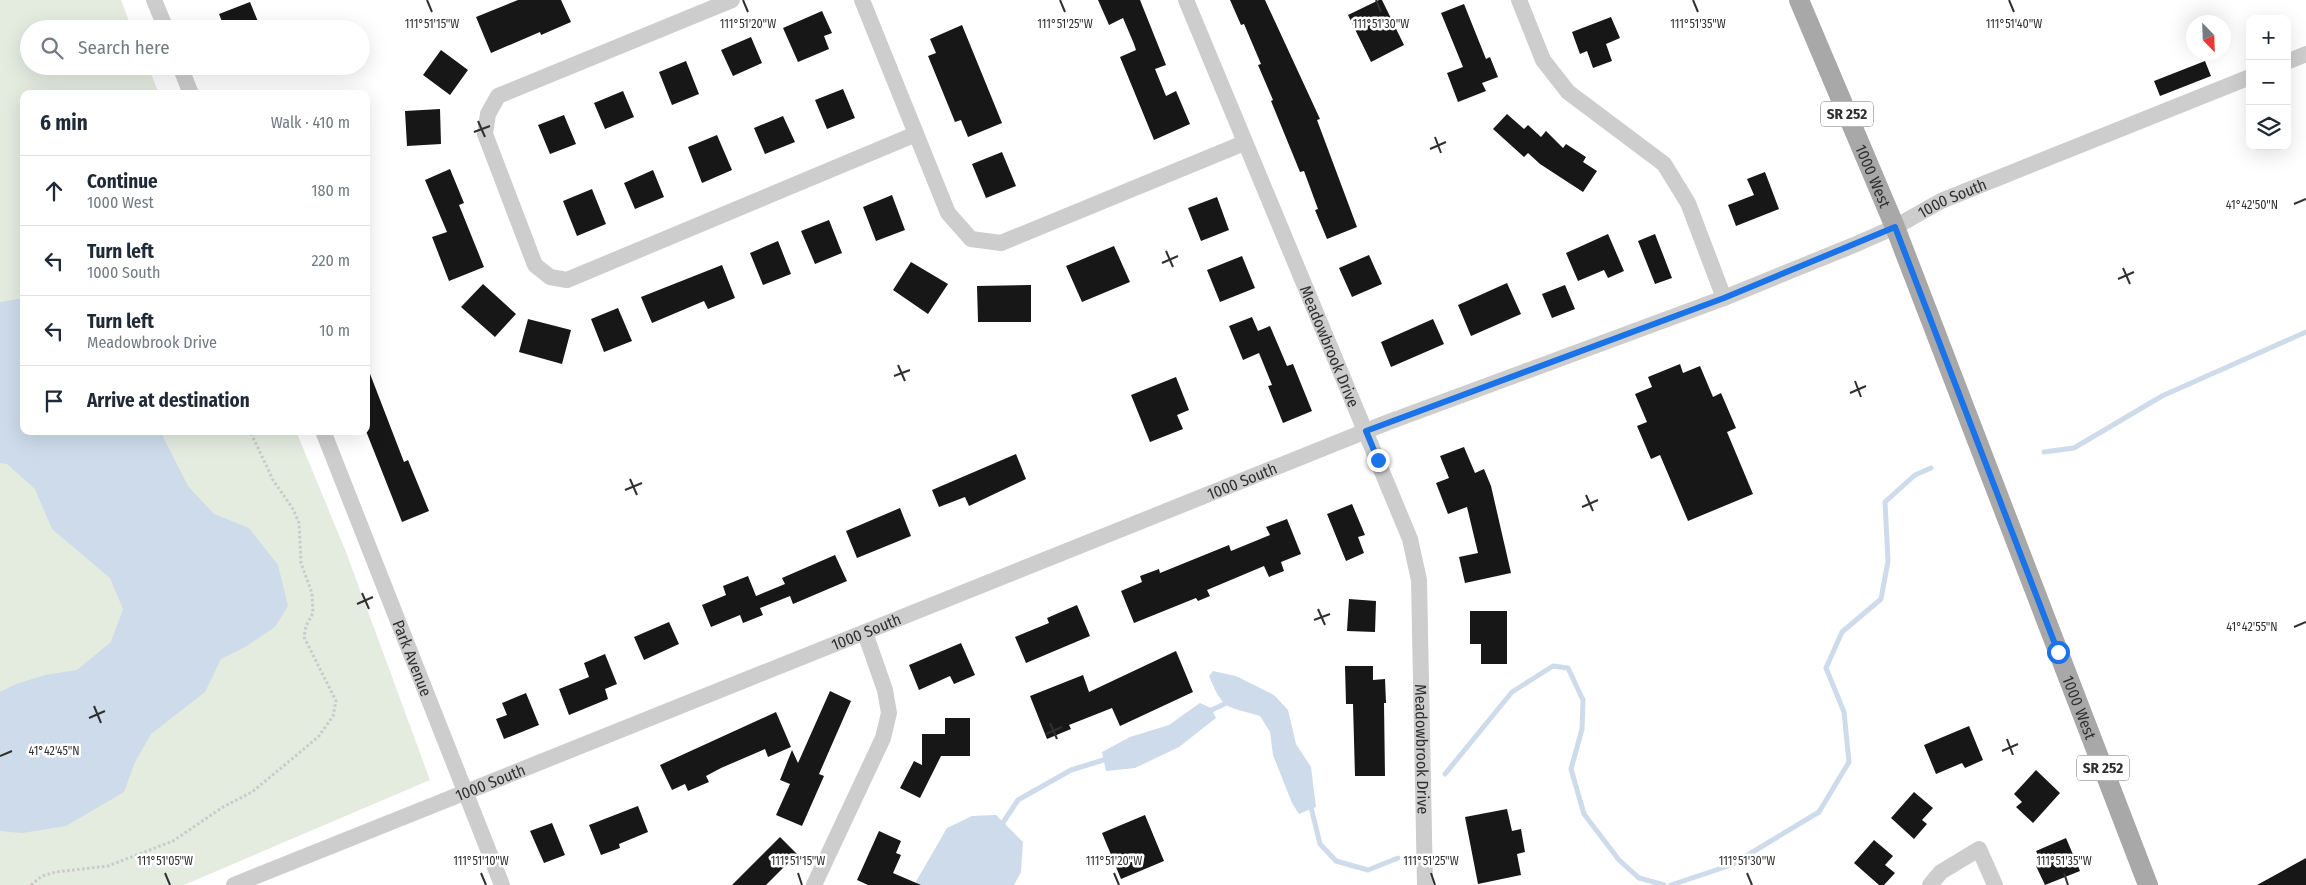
<!DOCTYPE html>
<meta charset="utf-8">
<style>
:root{--surface:#fff;--page:#f2f2f3;--text:#1f2937;--muted:#747a83;--line:#e0e1e3}
body{margin:0;font-family:"Fira Sans Condensed",sans-serif;background:var(--page);color:var(--text)}
.controls{position:absolute;right:15px;top:15px;display:grid;overflow:hidden;border-radius:10px;box-shadow:0 5px 20px #0002}
.controls button{width:45px;height:45px;display:grid;place-items:center;padding:0;border:0;border-bottom:1px solid var(--line);background:var(--surface);color:var(--text);font:25px sans-serif}
.compass{position:absolute;left:2186px;top:15px;width:45px;height:45px;border-radius:50%;background:var(--surface);box-shadow:0 5px 20px #0002;rotate:157deg}
.stop{position:absolute;width:15px;height:15px;margin:-11px;border:4px solid #1a73e8;border-radius:50%;background:#fff}
.stop.end{background:#1a73e8;border-color:#fff;box-shadow:0 1px 5px #0008}
.list{margin:0;padding:0;list-style:none}
h2{display:flex;justify-content:space-between;align-items:center;height:65px;margin:0;padding:0 20px;font-size:21px}
h2 small{font-size:16px;font-weight:400;color:var(--muted)}
.list li{display:grid;grid-template-columns:32px 1fr auto;gap:15px;align-items:center;box-sizing:border-box;height:70px;padding:0 20px;border-top:1px solid var(--line)}
.list b{display:block;font-size:19px;white-space:nowrap}
.list p{margin:0;font-size:16px;white-space:nowrap;color:var(--muted)}
.list em{font-size:16px;font-style:normal;color:var(--muted)}
.icon{flex:none;width:28px;height:28px;fill:none;stroke:currentColor;stroke-width:2;stroke-linecap:round;stroke-linejoin:round}
.map{position:relative;flex:none;width:2306px;height:885px;overflow:hidden}
.search{position:absolute;background:var(--surface);box-shadow:0 5px 20px #0002;left:20px;top:20px;width:350px;height:55px;display:flex;align-items:center;gap:12px;box-sizing:border-box;padding:0 18px;border-radius:28px;color:var(--muted);font-size:19px}
.panel{position:absolute;background:var(--surface);box-shadow:0 5px 20px #0002;left:20px;top:90px;width:350px;height:345px;border-radius:10px}
.map>svg:first-child{display:block}
</style>
<div class="map">
<svg width="2306" height="885" viewBox="0 0 2306 885">
<rect width="100%" height="100%" fill="#fff"/>
<!-- green -->
<path fill="#e4ebdf" d="M0,0H121L132,29H29V66H148L159,94H24V431H296L346,552L430,780L184,885H0Z"/>
<!-- water -->
<path fill="#cddbea" d="M24,298V431H160L188,486L214,514L249,528L278,565L288,606L275,627L245,647L221,659L205,692L151,734L135,762L124,792L66,826L22,833L0,831V692L16,684L45,675L77,670L111,642L123,609L110,578L52,529L35,489L7,464L0,463V302Z
M1213,671L1236,676L1274,695L1288,710L1296,744L1311,767L1316,807L1299,814L1292,803L1273,755L1270,732L1260,716C1227,706 1223,711 1209,676Z
M1200,703L1211,708L1216,718L1179,747L1135,768L1106,771L1102,752L1130,737L1169,725Z
M996,815L1023,842L1021,872L1014,885H914L947,828L972,816Z"/>
<g fill="none" stroke-linecap="round" stroke-linejoin="round">
<!-- stream -->
<path stroke="#cddbea" stroke-width="5" d="M2044,452L2074,448L2162,396L2306,332
M1207,712L1231,701
M1445,774L1512,692L1553,666L1568,668L1583,700L1582,729L1571,769L1584,814L1619,860L1639,878L1664,885
M1310,803L1320,844L1336,861L1368,870L1398,858
M1000,827L1018,800L1071,770L1110,758
M1671,885L1731,865L1819,812L1849,762L1844,712L1826,668L1842,632L1881,599L1888,561L1885,502L1915,475L1931,468"/>
</g>
<!-- building -->
<path fill="#171717" d="M518,0H561L571,22L541,35L540,32L491,53L476,17Z
M1098,0H1140L1166,65L1155,69L1166,96L1176,91L1190,124L1154,140L1120,57L1136,50L1134,44L1123,18L1109,25Z
M1230,0H1265L1320,119L1317,120L1357,227L1327,239L1315,210L1318,209L1304,171L1300,172L1271,101L1273,100L1258,65L1261,64L1244,24L1241,25Z
M1379,0H1382L1404,45L1371,62L1348,15Z
M250,2L261,29H225L219,14Z
M1464,4L1486,59L1490,57L1498,77L1482,83L1486,91L1458,102L1447,73L1463,67L1441,13Z
M822,11L832,33L824,36L829,49L798,62L783,28Z
M1611,17L1620,38L1606,44L1612,61L1593,68L1587,51L1580,54L1572,32Z
M962,25L1002,123L968,137L961,120L955,122L928,56L936,53L930,39Z
M751,37L762,63L733,76L721,50Z
M441,50L468,70L450,95L423,75Z
M686,61L699,94L672,105L659,72Z
M2205,61L2211,76L2160,96L2154,81Z
M843,89L855,118L827,129L815,100Z
M623,91L634,117L605,129L594,103Z
M440,109L441,144L407,146L405,111Z
M1507,114L1524,129L1528,125L1541,137L1546,131L1563,148L1566,144L1586,157L1583,162L1597,171L1583,192L1540,164L1528,153L1524,157L1493,129Z
M564,115L576,144L550,154L538,125Z
M783,116L795,142L765,154L754,128Z
M717,135L732,170L702,183L688,147Z
M1002,152L1016,186L986,198L972,164Z
M450,169L464,203L459,205L484,267L449,281L432,237L447,232L425,180Z
M653,170L664,197L635,209L624,183Z
M1765,172L1779,209L1736,226L1728,205L1754,195L1747,179Z
M592,189L606,224L577,236L563,201Z
M892,195L905,230L876,241L863,207Z
M1217,197L1229,230L1201,241L1188,208Z
M829,220L842,253L815,264L801,231Z
M1608,234L1624,271L1608,278L1604,270L1578,281L1566,253Z
M1655,234L1672,278L1655,284L1638,241Z
M778,241L791,274L763,285L750,253Z
M1114,246L1130,282L1082,302L1066,266Z
M1369,255L1382,284L1352,297L1339,268Z
M1242,256L1255,288L1220,302L1207,270Z
M911,262L948,284L928,314L893,290Z
M722,265L735,298L708,309L704,301L652,323L641,297Z
M1507,283L1521,314L1471,336L1458,305Z
M483,284L516,314L495,337L461,307Z
M1031,285V322H978L977,286Z
M1565,285L1575,309L1552,318L1542,294Z
M618,308L632,341L604,352L591,319Z
M1252,317L1258,331L1270,326L1287,366L1293,364L1312,411L1283,423L1268,386L1272,385L1259,353L1243,360L1229,326Z
M528,319L571,330L562,364L519,352Z
M1433,319L1444,344L1391,367L1381,342Z
M1680,364L1683,373L1700,366L1713,397L1721,393L1736,428L1727,432L1753,494L1688,521L1660,455L1651,459L1637,426L1647,422L1635,394L1652,387L1648,377Z
M367,366L404,462L408,460L429,511L402,522L366,431Z
M1176,377L1189,410L1177,415L1183,429L1150,442L1131,395Z
M1464,447L1475,473L1484,469L1491,486L1511,573L1465,583L1459,557L1478,553L1467,507L1448,514L1436,483L1449,478L1440,456Z
M1016,454L1026,479L969,506L965,497L939,507L932,490Z
M1352,504L1365,535L1358,537L1364,553L1346,561L1327,514Z
M900,508L911,536L857,558L846,531Z
M1287,519L1301,554L1281,562L1284,571L1269,577L1264,566L1207,590L1210,596L1198,601L1196,598L1134,623L1121,591L1142,582L1140,576L1159,569L1160,573L1229,545L1231,551L1270,535L1266,527Z
M835,555L847,581L793,604L790,596L760,608L763,615L743,623L740,615L711,627L702,605L726,595L723,586L748,576L756,596L785,584L782,578Z
M1349,599L1376,601L1375,632L1347,631Z
M1077,605L1090,636L1026,663L1015,637L1049,623L1047,618Z
M1470,611H1507V664H1481V644H1470Z
M669,622L679,644L644,660L634,637Z
M961,643L975,675L954,684L950,676L919,690L909,665Z
M1176,651L1193,692L1120,726L1112,708L1069,725L1071,729L1047,739L1030,696L1083,675L1089,692Z
M605,654L617,684L605,689L608,699L569,715L559,689L589,677L584,663Z
M1345,666H1373V680L1385,679L1386,703H1384L1385,776H1355L1353,704H1346Z
M830,691L851,701L819,774L824,776L802,826L776,815L790,784L780,780L792,750L798,763Z
M526,693L539,725L504,739L496,719L507,715L502,703Z
M776,712L791,747L768,757L765,749L721,768L706,776L709,782L688,791L685,784L672,790L660,765Z
M945,718H970V756H941L920,798L900,788L914,761L922,765V734H945Z
M1969,726L1983,760L1965,768L1962,763L1936,774L1924,745Z
M2036,770L2060,793L2033,823L2016,807L2022,802L2014,794Z
M1914,792L1933,808L1922,820L1927,824L1914,839L1891,818Z
M638,806L648,832L619,844L620,848L601,855L589,825Z
M1507,809L1512,831L1521,829L1525,852L1517,854L1521,875L1478,884L1465,817Z
M1145,815L1164,861L1121,879L1102,833Z
M552,823L565,855L544,863L530,831Z
M879,831L901,841L896,853L901,855L893,873L921,885H868L857,880Z
M780,837L797,854L766,885H732Z
M2066,838L2080,871L2045,885L2036,866L2042,863L2036,851Z
M1874,840L1893,856L1885,865L1895,873L1884,885H1879L1854,863Z
M2306,858V885H2257Z"/>
<g fill="none" stroke-linecap="round" stroke-linejoin="round">
<!-- path -->
<path stroke="#cacaca" stroke-width="3" stroke-dasharray="2.5 2.5" stroke-linecap="butt" d="M31,885L42,876L56,872L108,866L173,841L223,807L252,792L298,754L319,736L333,716L336,701L304,637L306,626L313,613L312,593L301,563L299,523L293,509L273,480L250,431"/>
<!-- minor -->
<g stroke="#cdcdcd" stroke-width="16">
<path d="M154,0L166,29"/>
<path d="M732,0L498,96L488,114L485,134L535,265L550,277L567,280L916,134"/>
<path d="M862,0L948,213L971,239L1001,243L1244,143"/>
<path id="s1" d="M1186,0L1410,539L1419,580L1425,885"/>
<path d="M1519,0L1543,60L1568,92L1664,164L1688,203L1724,298"/>
<path d="M2287,62L2306,54"/>
<path d="M180,66L191,94"/>
<path id="s2" d="M323,431L502,885"/>
<path id="s3" d="M234,885L1386,423L1724,298L1854,245L1895,227L1941,201L2250,77"/>
<path d="M814,885L883,738L889,713L885,690L865,633"/>
<path d="M1930,885L1941,872L1979,849L1995,885"/>
</g>
<!-- major -->
<path stroke="#a8a8a8" stroke-width="20" id="s4" d="M1799,0L1895,227L2148,885"/>
</g>
<g fill="none" stroke-linecap="round" stroke-linejoin="round">
<!-- route -->
<path stroke="#1a73e8" stroke-width="6" d="M1378,460L1366,431L1724,298L1895,227L2058,652"/>
</g>
<!-- ticks -->
<path fill="none" stroke="#303030" stroke-width="2" d="M427,0L432,12M743,0L748,12M1060,0L1065,12M1376,0L1381,12M1693,0L1698,12M2009,0L2014,12M478,121L485,137M474,132L490,126M1435,137L1441,153M1430,149L1446,142M2294,204L2306,199M1166,251L1173,267M1162,263L1178,256M2123,268L2130,284M2118,279L2134,272M898,365L905,381M894,376L910,370M1855,381L1861,397M1850,393L1866,386M630,479L637,495M625,490L642,483M1586,495L1593,511M1582,507L1598,500M362,593L369,609M357,604L373,597M1318,609L1325,625M1314,620L1330,614M2294,627L2306,622M94,706L101,723M89,718L105,711M1050,723L1057,739M1046,734L1062,727M2007,739L2013,755M2002,751L2018,744M0,756L12,751M165,873L170,885M481,873L486,885M798,873L802,885M1114,873L1119,885M1431,873L1435,885M1747,873L1752,885M2064,873L2068,885"/>
<g text-anchor="middle" dominant-baseline="central" stroke-width="5" stroke-linejoin="round" paint-order="stroke">
<!-- shield labels -->
<g fill="#fff" stroke="#6e6e6e" stroke-width="1">
<rect x="1821" y="101.5" width="52" height="25" rx="4"/>
<rect x="2077" y="755.5" width="52" height="25" rx="4"/>
</g>
<g font-size="15" font-weight="bold" fill="#303030">
<text x="1847" y="114">SR 252</text>
<text x="2103" y="768">SR 252</text>
</g>
<!-- street labels -->
<g font-size="16" fill="#303030" stroke="#fff">
<text stroke="none"><textPath href="#s4" startOffset="191">1000 West</textPath></text>
<text stroke="none"><textPath href="#s3" startOffset="1851">1000 South</textPath></text>
<text stroke="none"><textPath href="#s1" startOffset="375">Meadowbrook Drive</textPath></text>
<text stroke="none"><textPath href="#s3" startOffset="1086">1000 South</textPath></text>
<text stroke="none"><textPath href="#s3" startOffset="681">1000 South</textPath></text>
<text stroke="none"><textPath href="#s2" startOffset="244">Park Avenue</textPath></text>
<text stroke="none"><textPath href="#s4" startOffset="761">1000 West</textPath></text>
<text stroke="none"><textPath href="#s1" startOffset="795">Meadowbrook Drive</textPath></text>
<text stroke="none"><textPath href="#s3" startOffset="276">1000 South</textPath></text>
</g>
</g>
<g font-size="12" text-anchor="middle" fill="#303030" stroke="#fff" stroke-width="5" stroke-linejoin="round" paint-order="stroke">
<text x="432" y="28">111°51'15"W</text>
<text x="748" y="28">111°51'20"W</text>
<text x="1065" y="28">111°51'25"W</text>
<text x="1698" y="28">111°51'35"W</text>
<text x="2014" y="28">111°51'40"W</text>
<text x="1381" y="28">111°51'30"W</text>
<text x="2252" y="209">41°42'50"N</text>
<text x="2252" y="631">41°42'55"N</text>
<text x="54" y="755">41°42'45"N</text>
<text x="165" y="865">111°51'05"W</text>
<text x="481" y="865">111°51'10"W</text>
<text x="798" y="865">111°51'15"W</text>
<text x="1114" y="865">111°51'20"W</text>
<text x="1431" y="865">111°51'25"W</text>
<text x="1747" y="865">111°51'30"W</text>
<text x="2064" y="865">111°51'35"W</text>
</g>
</svg>
<div class="controls">
<button>+</button>
<button>−</button>
<button><svg class="icon" aria-label="layers" viewBox="0 0 24 24"><path d="M12 4l9 5-9 5-9-5zM3 14l9 5 9-5"/></svg></button>
</div>
<svg class="compass" viewBox="-18 -18 36 36"><path d="M0-13l5 13h-10z" fill="#e53935"/><path d="M0 13l5-13h-10z" fill="#747a83"/></svg>
<div class="stop" style="left:2058px;top:652px"></div>
<div class="stop end" style="left:1378px;top:460px"></div>
<div class="search"><svg class="icon" aria-label="search" viewBox="0 0 24 24"><circle cx="10" cy="10" r="6"/><path d="M15 15l6 6"/></svg>Search here</div>
<section class="panel">
<h2>6 min<small>Walk · 410 m</small></h2>
<ul class="list">
<li><svg class="icon" aria-label="ahead" viewBox="0 0 24 24"><path d="M12 20V5M6 11l6-6 6 6"/></svg><div><b>Continue</b><p>1000 West</p></div><em>180 m</em></li>
<li><svg class="icon" aria-label="left" viewBox="0 0 24 24"><path d="M17 20v-9H6M10 6l-5 5 5 5"/></svg><div><b>Turn left</b><p>1000 South</p></div><em>220 m</em></li>
<li><svg class="icon" aria-label="left" viewBox="0 0 24 24"><path d="M17 20v-9H6M10 6l-5 5 5 5"/></svg><div><b>Turn left</b><p>Meadowbrook Drive</p></div><em>10 m</em></li>
<li><svg class="icon" aria-label="arrive" viewBox="0 0 24 24"><path d="M6 21V4h12l-3 4 3 4H6"/></svg><div><b>Arrive at destination</b></div></li>
</ul>
</section>
</div>
